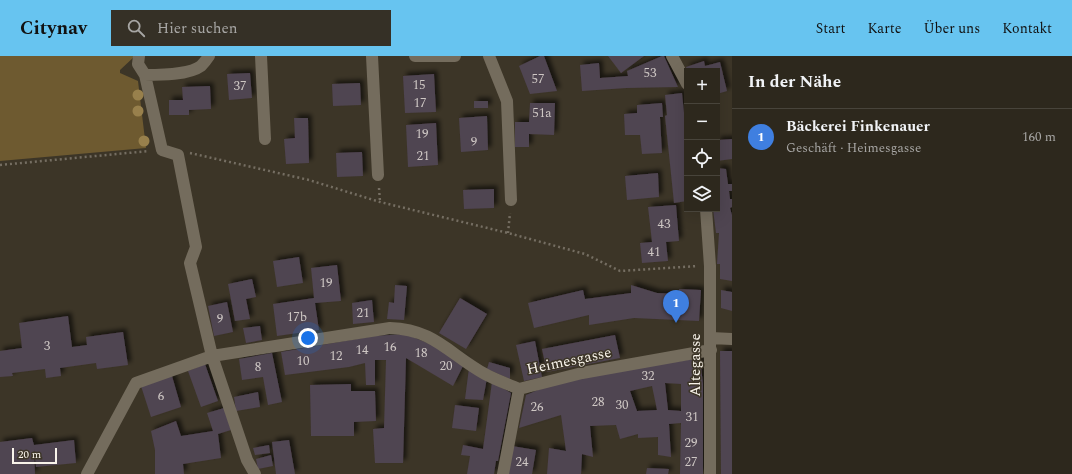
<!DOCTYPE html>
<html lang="de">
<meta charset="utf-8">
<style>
:root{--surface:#2d281d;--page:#353026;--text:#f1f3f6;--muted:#a7a6a4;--line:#48443b;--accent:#67c4f0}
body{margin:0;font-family:Spectral,serif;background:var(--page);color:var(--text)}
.controls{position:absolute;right:12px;top:12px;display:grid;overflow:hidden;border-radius:0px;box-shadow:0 4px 16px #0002}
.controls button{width:36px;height:36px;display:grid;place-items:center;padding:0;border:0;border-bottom:1px solid var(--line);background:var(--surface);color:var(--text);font:20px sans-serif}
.scale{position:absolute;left:12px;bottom:10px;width:45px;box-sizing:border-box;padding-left:4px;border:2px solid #f8f3ea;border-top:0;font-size:11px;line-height:14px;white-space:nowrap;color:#f8f3ea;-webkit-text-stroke:3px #3c3527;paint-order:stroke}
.you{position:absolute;left:308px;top:282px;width:14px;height:14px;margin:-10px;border:3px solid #fff;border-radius:50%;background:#1a73e8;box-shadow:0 0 0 6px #1a73e833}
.badge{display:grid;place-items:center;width:26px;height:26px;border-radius:50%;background:var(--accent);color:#fff;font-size:13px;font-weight:700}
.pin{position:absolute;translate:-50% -33px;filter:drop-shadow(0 1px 2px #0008)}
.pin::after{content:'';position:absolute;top:21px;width:14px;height:12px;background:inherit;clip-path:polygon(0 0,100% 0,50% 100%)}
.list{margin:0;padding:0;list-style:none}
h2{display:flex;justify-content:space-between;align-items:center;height:52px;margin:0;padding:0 16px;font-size:17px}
h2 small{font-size:13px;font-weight:400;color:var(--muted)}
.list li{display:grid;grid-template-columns:26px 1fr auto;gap:12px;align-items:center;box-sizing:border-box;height:56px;padding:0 16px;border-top:1px solid var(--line)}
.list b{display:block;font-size:15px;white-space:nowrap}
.list p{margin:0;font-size:13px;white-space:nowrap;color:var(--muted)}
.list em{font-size:13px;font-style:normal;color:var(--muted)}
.icon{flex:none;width:22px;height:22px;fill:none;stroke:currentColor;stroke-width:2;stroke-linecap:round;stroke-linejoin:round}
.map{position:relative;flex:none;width:732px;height:418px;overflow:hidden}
header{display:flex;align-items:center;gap:24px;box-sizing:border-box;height:56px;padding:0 20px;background:var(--accent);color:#111}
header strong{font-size:19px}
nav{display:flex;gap:22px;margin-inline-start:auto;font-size:14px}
.search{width:280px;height:36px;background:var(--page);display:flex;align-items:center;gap:10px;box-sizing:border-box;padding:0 14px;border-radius:0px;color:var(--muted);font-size:15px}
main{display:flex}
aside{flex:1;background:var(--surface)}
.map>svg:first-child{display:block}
</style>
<header>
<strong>Citynav</strong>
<div class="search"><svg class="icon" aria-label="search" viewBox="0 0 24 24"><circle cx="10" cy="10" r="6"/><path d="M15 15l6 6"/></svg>Hier suchen</div>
<nav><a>Start</a><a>Karte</a><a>Über uns</a><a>Kontakt</a></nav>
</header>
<main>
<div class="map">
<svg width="732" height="418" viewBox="0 0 732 418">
<defs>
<filter id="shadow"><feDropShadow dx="3.5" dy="-3.5" stdDeviation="2" flood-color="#0009"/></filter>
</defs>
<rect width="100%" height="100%" fill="#3c3527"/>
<!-- green -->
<path fill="#6e5a30" d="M0,0H135L120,14V17L138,25L146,92L0,105Z"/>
<!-- building -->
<path fill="#4f4451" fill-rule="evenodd" filter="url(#shadow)" d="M540,0H544L557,35L530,38L519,10Z
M608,0H644L621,17Z
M662,0H664L678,31L627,32L582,35L580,9L599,7L600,22L628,20L627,15Z
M704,5L705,10L720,6L727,35L717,38V15H687L686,11Z
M250,17L252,42L229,44L227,18Z
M434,18L436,56L405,57L403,20Z
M360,27L361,49L333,50L332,28Z
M210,30L211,53L189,54V59H169V44H183L182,31Z
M682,37L684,57H687V145L674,147L665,60L667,59L665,39Z
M474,45H488V52H474Z
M530,47H555L554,79L529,78V91H515V66H529Z
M662,47L663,61H660L662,97L642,98L640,79H625L624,58L637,57V49Z
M487,60L488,94L461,96L459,62Z
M294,62H308L309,107L286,108L284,83L295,82Z
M436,67L438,109L408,111L406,69Z
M732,83V103L717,105V84Z
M362,96L363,120L337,121L336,97Z
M717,112L726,113L728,128H732V135H729L730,143H732V151L730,152L732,159V225L720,223V208H717L719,177H716L713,153H717Z
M658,117L659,141L627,144L625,120Z
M494,133V152L464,153L463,134Z
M676,149L679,185L666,186L668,205L642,207L640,187L652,186L648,151Z
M299,201L303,227L277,231L273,205Z
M337,209L341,245L315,247L319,274L277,280L273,248L314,242L311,212Z
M252,223L256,241L246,243L250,263L235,265L228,228Z
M395,229L407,230L404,264L387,263L389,246L394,247Z
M631,229L657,237L679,238V233L701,234L699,265L634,262L589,269V259L534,272L528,247L583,234L585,243L631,237Z
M721,234L732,236V255L721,252Z
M460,242L487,258L466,293L439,277Z
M372,244L374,266L353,268L352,247Z
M227,246L233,276L214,280L208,250Z
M68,260L72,291L87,289L86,281L123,276L128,309L97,313L96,307L60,312L61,320L46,322L45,313L12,317L13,320L0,321V295L22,292L19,267Z
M260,270L262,284L246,287L243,272Z
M405,278L440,292L465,306L453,330L406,302L403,407H375L373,373L384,372L386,304H375V329H366L365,307L349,311L285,319L281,296L374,280Z
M615,279L620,302L547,316L542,293Z
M535,285L542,321L524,325L516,289Z
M720,295H732V418H721Z
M272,297L282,346L268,349L263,321L242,324L239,303Z
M700,302L703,328V418H680L681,367L669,368L671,401L658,399V381L638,382V378L620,383L616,369L590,370L593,401L582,398L581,418H547L549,392L566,395L561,359L519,372L526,339L545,331L583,320ZM665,327L681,328V355L668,354ZM652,330L657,354L637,355L630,335Z
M489,306L510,312V323L487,313Z
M205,308L218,345L201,351L188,315Z
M469,312L487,322L483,344L465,343Z
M172,320L181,351L151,361L141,330Z
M492,326L511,337L498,405H496L494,418H467L470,400L461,399L463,389L483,393Z
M351,328V335H375L376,365L354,366V380H311L310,329Z
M258,336L260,351L236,355L234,341Z
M455,349L479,352L476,375L452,372Z
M224,352L231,374L218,378L221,402L183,408L184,418H155V394L151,375L176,365L181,380L213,375L207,357Z
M32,382L34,389L74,384L76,407L36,411L34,393L35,418H0V386Z
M289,384L295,418H276L272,386Z
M269,389L270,397L255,399L253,392Z
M512,390L536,394L532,418H507Z
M271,399L273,410L258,413L256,403Z
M647,412L669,413L668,418H646Z"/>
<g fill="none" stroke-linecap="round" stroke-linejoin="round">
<!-- path -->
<path stroke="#756e62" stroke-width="2.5" stroke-dasharray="2 3" stroke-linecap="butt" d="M190,97L309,124L380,146L508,177L585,198L620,215L698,210
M0,109L149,95
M379,132L380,146
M508,177L510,157"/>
<!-- minor -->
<path stroke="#746c5d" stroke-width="12" d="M139,0L138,8L145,19L162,94L178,99L196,191L190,207L212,300L247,404L255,418
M261,0L265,83
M372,0L378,119
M415,0H455
M489,0L507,45L511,144
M672,0L687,28
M145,19C160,19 189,19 201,10C204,7 207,3 209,0
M706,153L710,210V418
M711,282L732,283
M519,333L582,317L711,294
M87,418L136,327L212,300L390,272C434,273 450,299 485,318C496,324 508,328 519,333
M503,418L519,333"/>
</g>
<!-- trees -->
<g fill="#98804c">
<circle cx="138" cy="39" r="5.5"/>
<circle cx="138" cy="55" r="5.5"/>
<circle cx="144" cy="85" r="5.5"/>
</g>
<g text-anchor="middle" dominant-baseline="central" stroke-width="3" stroke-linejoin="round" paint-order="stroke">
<!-- number labels -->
<g font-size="13" fill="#cec7c4">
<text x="650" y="17">53</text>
<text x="538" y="23">57</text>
<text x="419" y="29">15</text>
<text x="240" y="30">37</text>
<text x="420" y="47">17</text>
<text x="542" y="57">51a</text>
<text x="422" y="78">19</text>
<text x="474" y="86">9</text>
<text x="423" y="100">21</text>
<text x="664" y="168">43</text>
<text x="654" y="196">41</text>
<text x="326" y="227">19</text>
<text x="363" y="257">21</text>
<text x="297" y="261">17b</text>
<text x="220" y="263">9</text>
<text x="47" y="290">3</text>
<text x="390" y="291">16</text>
<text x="362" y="294">14</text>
<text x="421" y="297">18</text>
<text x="336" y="300">12</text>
<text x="303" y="305">10</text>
<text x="446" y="310">20</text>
<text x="258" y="311">8</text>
<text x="648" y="320">32</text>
<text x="161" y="340">6</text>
<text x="598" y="346">28</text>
<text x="622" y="349">30</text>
<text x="537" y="351">26</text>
<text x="692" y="361">31</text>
<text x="691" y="387">29</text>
<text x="522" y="406">24</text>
<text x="691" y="406">27</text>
</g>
<!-- street labels -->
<g font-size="15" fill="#f8f3ea" stroke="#3c3527">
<text transform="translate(569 305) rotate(-12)">Heimesgasse</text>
<text transform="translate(695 309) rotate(-90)">Altegasse</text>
</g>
</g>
</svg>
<div class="controls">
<button>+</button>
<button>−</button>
<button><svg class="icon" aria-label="locate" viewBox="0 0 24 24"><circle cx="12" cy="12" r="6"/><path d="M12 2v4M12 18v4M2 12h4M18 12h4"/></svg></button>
<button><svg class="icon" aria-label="layers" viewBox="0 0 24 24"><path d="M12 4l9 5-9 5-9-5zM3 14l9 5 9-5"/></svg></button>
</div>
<div class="scale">20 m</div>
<div class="you"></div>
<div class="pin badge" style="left:676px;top:267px;background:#3f7fe0">1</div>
</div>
<aside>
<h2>In der Nähe<small></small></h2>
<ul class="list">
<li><span class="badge" style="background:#3f7fe0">1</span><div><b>Bäckerei Finkenauer</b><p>Geschäft · Heimesgasse</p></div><em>160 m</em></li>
</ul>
</aside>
</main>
